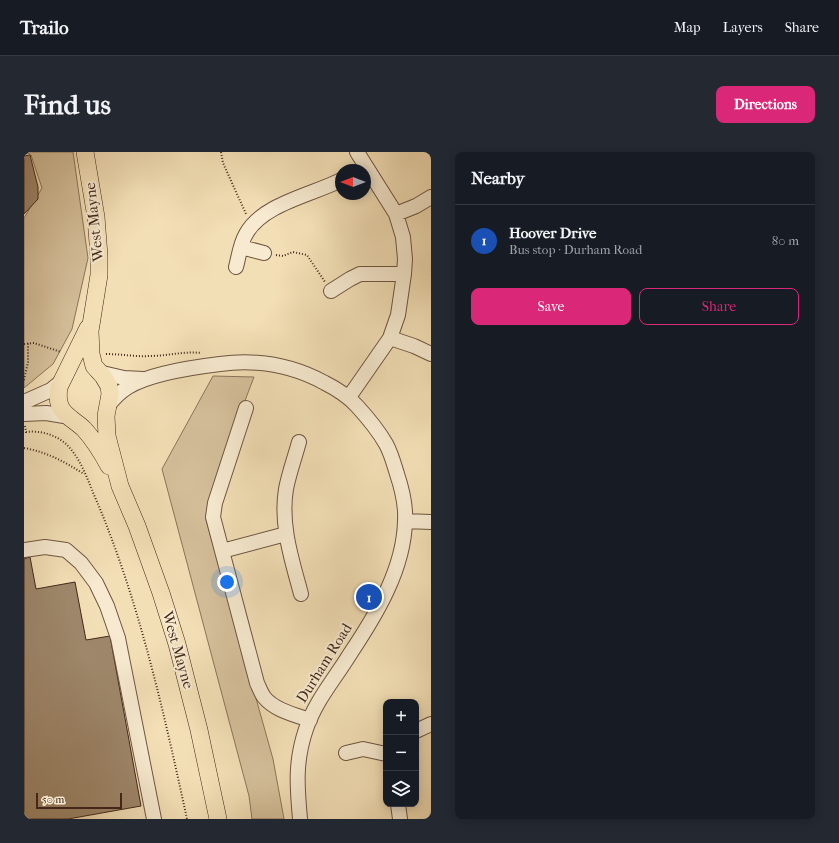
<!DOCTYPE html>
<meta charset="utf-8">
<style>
:root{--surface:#171b24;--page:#242831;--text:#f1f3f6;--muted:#9ea1a6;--line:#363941;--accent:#db2777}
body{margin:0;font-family:"IM FELL French Canon",serif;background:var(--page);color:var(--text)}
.controls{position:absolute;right:12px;bottom:12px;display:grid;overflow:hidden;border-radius:8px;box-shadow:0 2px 10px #0003}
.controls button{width:36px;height:36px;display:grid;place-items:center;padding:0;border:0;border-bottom:1px solid var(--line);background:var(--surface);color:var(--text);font:20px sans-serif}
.compass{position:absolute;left:311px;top:12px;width:36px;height:36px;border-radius:50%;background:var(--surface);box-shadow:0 2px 10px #0003;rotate:270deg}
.scale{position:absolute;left:12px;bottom:10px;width:86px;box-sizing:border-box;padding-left:4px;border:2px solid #42271a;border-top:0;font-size:11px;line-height:14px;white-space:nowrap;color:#42271a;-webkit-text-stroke:3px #f7ead0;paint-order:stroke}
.you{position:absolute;left:203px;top:430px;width:14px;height:14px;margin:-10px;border:3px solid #fff;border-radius:50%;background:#1a73e8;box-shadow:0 0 0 6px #1a73e833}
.badge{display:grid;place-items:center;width:26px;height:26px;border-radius:50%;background:var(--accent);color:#fff;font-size:13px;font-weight:700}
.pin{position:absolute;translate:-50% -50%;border:2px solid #fff;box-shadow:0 1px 4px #0006}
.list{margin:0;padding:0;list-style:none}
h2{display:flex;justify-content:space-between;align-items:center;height:52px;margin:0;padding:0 16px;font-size:17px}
h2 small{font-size:13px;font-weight:400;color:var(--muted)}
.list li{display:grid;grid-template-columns:26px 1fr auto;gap:12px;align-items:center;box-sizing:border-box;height:72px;padding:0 16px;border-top:1px solid var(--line)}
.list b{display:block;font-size:15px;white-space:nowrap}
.list p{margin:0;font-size:13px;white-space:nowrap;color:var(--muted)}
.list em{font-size:13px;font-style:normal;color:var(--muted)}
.actions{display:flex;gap:8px;padding:12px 16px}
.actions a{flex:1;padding:9px 0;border:1px solid var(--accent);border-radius:8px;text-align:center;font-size:14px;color:var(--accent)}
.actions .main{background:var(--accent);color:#fff}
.icon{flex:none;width:22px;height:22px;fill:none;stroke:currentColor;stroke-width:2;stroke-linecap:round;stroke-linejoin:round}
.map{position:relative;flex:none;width:407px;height:667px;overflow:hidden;border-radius:8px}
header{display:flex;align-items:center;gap:24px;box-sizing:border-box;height:56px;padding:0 20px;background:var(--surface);border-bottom:1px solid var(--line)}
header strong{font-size:19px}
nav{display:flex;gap:22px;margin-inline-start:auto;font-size:14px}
.intro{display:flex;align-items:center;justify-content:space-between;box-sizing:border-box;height:96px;padding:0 24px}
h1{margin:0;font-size:28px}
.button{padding:10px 18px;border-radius:8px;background:var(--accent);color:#fff;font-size:14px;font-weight:700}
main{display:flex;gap:24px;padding:0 24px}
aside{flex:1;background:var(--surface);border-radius:8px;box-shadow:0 2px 10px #0003}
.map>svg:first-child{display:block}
</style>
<header>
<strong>Trailo</strong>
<nav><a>Map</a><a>Layers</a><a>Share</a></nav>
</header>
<div class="intro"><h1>Find us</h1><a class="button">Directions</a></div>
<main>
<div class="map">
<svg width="407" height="667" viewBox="0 0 407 667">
<rect width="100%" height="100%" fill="#f3dfb6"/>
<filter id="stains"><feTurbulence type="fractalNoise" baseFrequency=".005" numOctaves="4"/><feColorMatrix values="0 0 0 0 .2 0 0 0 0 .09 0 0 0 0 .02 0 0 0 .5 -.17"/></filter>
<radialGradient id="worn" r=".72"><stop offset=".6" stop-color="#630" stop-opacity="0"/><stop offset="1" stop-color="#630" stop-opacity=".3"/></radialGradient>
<!-- green -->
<path fill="#d5c09b" stroke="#8c745a" d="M2,0H49L64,106L48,177L29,212L0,236V66L18,36L7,3Z
M189,224L230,225L194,319L182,368L249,607L260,667H228L225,644L138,317Z"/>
<!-- building -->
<path fill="#9e876b" stroke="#42271a" d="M6,3L14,35V47L0,62V4Z
M6,405L12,437L51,430L62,488L86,484L117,654L44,667H0V407Z"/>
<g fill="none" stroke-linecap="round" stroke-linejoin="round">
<!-- minor casing -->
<g stroke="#6e5541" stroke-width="16">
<path id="minor" d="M372,62L392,54L407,45
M217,95L240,101
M212,115C215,104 216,92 222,82C238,52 288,43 317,28
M307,139L326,127L336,122H380
M366,186L390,194L407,202
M74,220L100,226L119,227
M325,245L366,186L374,163L380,122L381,107L379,85L372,62L333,0
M0,250L27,238L38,229
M83,255C89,247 96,240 104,235C125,222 171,215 196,212C233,207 268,213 301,231C313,237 324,244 333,254C344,266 354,278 362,292C367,301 370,312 373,322C378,337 382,354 381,369C380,417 352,463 326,502C310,528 292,548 282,577C271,609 273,634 276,667
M222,256L191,351L189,365L233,531C235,535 237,541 240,545C250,558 271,563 286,568
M0,262L22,261L46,265
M275,290C271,305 265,321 262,337C256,373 268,408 277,442
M381,369L407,370
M0,398L21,395L42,398L57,411L72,431L83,454L94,486L130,667
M198,399L262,382
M392,579L407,572
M322,601L339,597L362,602
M374,652L376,667"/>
</g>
<!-- major casing -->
<g stroke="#42271a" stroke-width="18">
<path id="major" d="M61,0L72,65L75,104V123L66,179L67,202L70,214L79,224L85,234L86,242L82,264L83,284L96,334L113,374L137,441L153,492L175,578L194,667
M64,176L35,235C34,242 33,249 37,256C42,265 53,270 60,277C70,288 78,301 85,314"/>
</g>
<!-- path -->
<path stroke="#42271a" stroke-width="2" stroke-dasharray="1 2" stroke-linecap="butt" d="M197,0L199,11L222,62
M252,103L259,104L269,100L283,103L301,130
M0,192L10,191L37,200
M82,202C97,202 111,205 126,204C143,204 160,199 177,201
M0,228L4,210V191
M1,274L2,280C16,278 33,283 43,293C59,309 65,333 74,352C116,453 140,561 163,667
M0,296C23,300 41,310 60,322"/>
<!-- minor -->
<use href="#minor" stroke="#f7ead0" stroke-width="14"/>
<!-- major -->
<use href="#major" stroke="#f3dfb6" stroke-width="17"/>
</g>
<g text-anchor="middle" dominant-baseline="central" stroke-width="4" stroke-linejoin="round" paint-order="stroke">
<!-- street labels -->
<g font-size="15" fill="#42271a" stroke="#f7ead0">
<text transform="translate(70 70) rotate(-96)">West Mayne</text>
<text transform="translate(154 498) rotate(74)">West Mayne</text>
<text transform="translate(300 511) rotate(-58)">Durham Road</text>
</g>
</g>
<rect width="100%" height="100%" filter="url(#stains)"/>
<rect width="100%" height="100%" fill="url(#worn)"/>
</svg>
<div class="controls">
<button>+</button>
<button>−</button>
<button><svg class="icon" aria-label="layers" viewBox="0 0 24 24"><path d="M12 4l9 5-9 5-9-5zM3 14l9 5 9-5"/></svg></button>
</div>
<svg class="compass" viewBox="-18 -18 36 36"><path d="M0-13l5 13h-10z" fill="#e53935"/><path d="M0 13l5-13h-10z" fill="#9ea1a6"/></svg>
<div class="scale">50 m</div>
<div class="you"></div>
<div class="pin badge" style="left:345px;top:445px;background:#1a4fb4">1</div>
</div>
<aside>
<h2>Nearby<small></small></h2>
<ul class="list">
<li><span class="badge" style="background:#1a4fb4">1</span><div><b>Hoover Drive</b><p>Bus stop · Durham Road</p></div><em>80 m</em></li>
</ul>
<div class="actions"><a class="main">Save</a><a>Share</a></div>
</aside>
</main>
